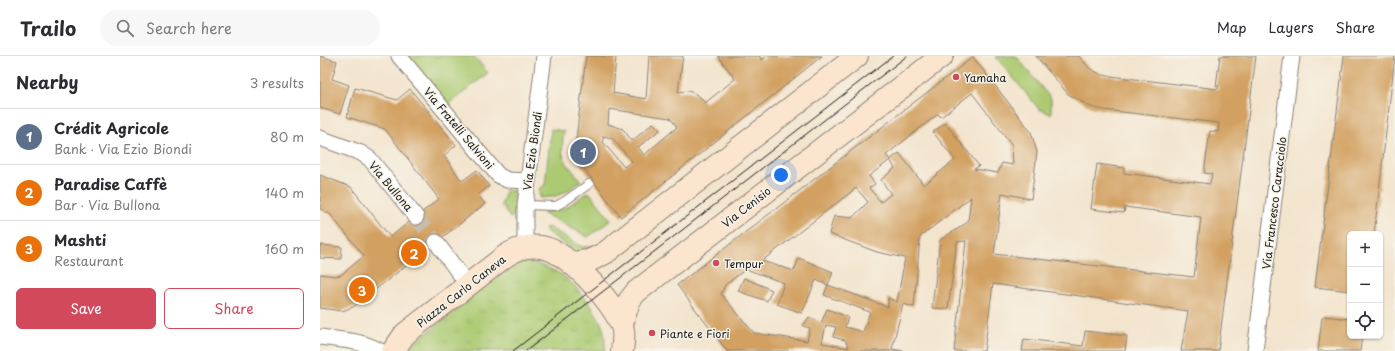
<!DOCTYPE html>
<meta charset="utf-8">
<style>
:root{--surface:#fff;--page:#f7f7f7;--text:#2b2b33;--muted:#7c7c81;--line:#e1e1e2;--accent:#d1495b}
body{margin:0;font-family:"Playpen Sans",sans-serif;background:var(--page);color:var(--text)}
.controls{position:absolute;right:12px;bottom:12px;display:grid;overflow:hidden;border-radius:6px;box-shadow:0 1px 3px #0004}
.controls button{width:36px;height:36px;display:grid;place-items:center;padding:0;border:0;border-bottom:1px solid var(--line);background:var(--surface);color:var(--text);font:20px sans-serif}
.you{position:absolute;left:461px;top:119px;width:14px;height:14px;margin:-10px;border:3px solid #fff;border-radius:50%;background:#1a73e8;box-shadow:0 0 0 6px #1a73e833}
.badge{display:grid;place-items:center;width:26px;height:26px;border-radius:50%;background:var(--accent);color:#fff;font-size:13px;font-weight:700}
.pin{position:absolute;translate:-50% -50%;border:2px solid #fff;box-shadow:0 1px 4px #0006}
.list{margin:0;padding:0;list-style:none}
h2{display:flex;justify-content:space-between;align-items:center;height:52px;margin:0;padding:0 16px;font-size:17px}
h2 small{font-size:13px;font-weight:400;color:var(--muted)}
.list li{display:grid;grid-template-columns:26px 1fr auto;gap:12px;align-items:center;box-sizing:border-box;height:56px;padding:0 16px;border-top:1px solid var(--line)}
.list b{display:block;font-size:15px;white-space:nowrap}
.list p{margin:0;font-size:13px;white-space:nowrap;color:var(--muted)}
.list em{font-size:13px;font-style:normal;color:var(--muted)}
.actions{display:flex;gap:8px;padding:12px 16px}
.actions a{flex:1;padding:9px 0;border:1px solid var(--accent);border-radius:6px;text-align:center;font-size:14px;color:var(--accent)}
.actions .main{background:var(--accent);color:#fff}
.icon{flex:none;width:22px;height:22px;fill:none;stroke:currentColor;stroke-width:2;stroke-linecap:round;stroke-linejoin:round}
.map{position:relative;flex:none;width:1075px;height:295px;overflow:hidden}
header{display:flex;align-items:center;gap:24px;box-sizing:border-box;height:56px;padding:0 20px;background:var(--surface);border-bottom:1px solid var(--line)}
header strong{font-size:19px}
nav{display:flex;gap:22px;margin-inline-start:auto;font-size:14px}
.search{width:280px;height:36px;background:var(--page);display:flex;align-items:center;gap:10px;box-sizing:border-box;padding:0 14px;border-radius:22px;color:var(--muted);font-size:15px}
main{display:flex}
aside{flex:1;background:var(--surface)}
.map>svg:first-child{display:block}
</style>
<header>
<strong>Trailo</strong>
<div class="search"><svg class="icon" aria-label="search" viewBox="0 0 24 24"><circle cx="10" cy="10" r="6"/><path d="M15 15l6 6"/></svg>Search here</div>
<nav><a>Map</a><a>Layers</a><a>Share</a></nav>
</header>
<main>
<aside>
<h2>Nearby<small>3 results</small></h2>
<ul class="list">
<li><span class="badge" style="background:#5c6f8a">1</span><div><b>Crédit Agricole</b><p>Bank · Via Ezio Biondi</p></div><em>80 m</em></li>
<li><span class="badge" style="background:#e8710a">2</span><div><b>Paradise Caffè</b><p>Bar · Via Bullona</p></div><em>140 m</em></li>
<li><span class="badge" style="background:#e8710a">3</span><div><b>Mashti</b><p>Restaurant</p></div><em>160 m</em></li>
</ul>
<div class="actions"><a class="main">Save</a><a>Share</a></div>
</aside>
<div class="map">
<svg width="1075" height="295" viewBox="0 0 1075 295">
<defs>
<pattern id="park-tufts" width="24" height="20" patternUnits="userSpaceOnUse"><rect width="24" height="20" fill="#acca72"/><path d="M3 7l-1-3M5 7V3M7 7l1-3M15 17l-1-3M17 17v-4M19 17l1-3" fill="none" stroke="#93ad62"/></pattern>
</defs>
<rect width="100%" height="100%" fill="#f7f3e8"/>
<filter id="ink" filterUnits="userSpaceOnUse"><feTurbulence type="fractalNoise" baseFrequency=".025" numOctaves="2"/><feDisplacementMap in="SourceGraphic" scale="8" xChannelSelector="R" yChannelSelector="G"/><feConvolveMatrix kernelMatrix="1 2 1 2 8 2 1 2 1" color-interpolation-filters="sRGB"/></filter>
<filter id="wash" filterUnits="userSpaceOnUse"><feTurbulence type="fractalNoise" baseFrequency=".012" numOctaves="4" result="noise"/><feDisplacementMap in="SourceGraphic" scale="16" xChannelSelector="R" yChannelSelector="G"/><feGaussianBlur stdDeviation="0.9" result="paint"/><feColorMatrix in="noise" values="0 0 0 0 0 0 0 0 0 0 0 0 0 0 0 0 0 1.4 0 .05"/><feComposite in="paint" operator="in"/></filter>
<g filter="url(#wash)">
<rect width="100%" height="100%" fill="#f3e4cd"/>
<!-- grass -->
<path fill="#acca72" stroke="#647347" d="M86,0H154L168,17L126,50Z
M675,0H696L731,43V58L719,53Z
M231,73L244,75C240,105 243,102 261,125C245,137 240,141 220,142L219,133L225,129Z
M186,134L194,135L197,138L194,160L190,162L184,153L185,152L181,150Z
M269,136L291,164L268,181L223,157L245,152Z
M228,171L262,191L275,190L263,197L256,195L228,177L225,172Z"/>
<!-- park -->
<path fill="url(#park-tufts)" stroke="#647347" d="M208,206C220,209 230,212 240,218C256,227 280,258 284,276C285,282 285,289 285,295H89L94,287L192,209Z"/>
<g id="blocks">
<!-- building -->
<path fill="#d2a060" fill-rule="evenodd" d="M0,0L17,5L12,23L29,29L20,58L0,52Z
M266,0H296L293,37L326,43L329,0H363L358,36L369,35L379,40L385,47L415,23L398,0H439L442,4L447,0H502L301,161L254,100ZM289,53L350,62L357,71L324,99L318,91L340,74L333,67L312,85L303,73L288,68ZM283,80L292,82L312,105L304,111L283,86Z
M716,0H759L769,12L782,19L898,33L899,30H896L900,0H936L898,295H861L868,255L673,228L664,295H634L646,185L637,186L628,253L612,252L620,184L648,166L651,141L600,181L594,251L583,248L572,293L583,295H407L357,229L653,1L711,76L717,96L711,143L682,137L674,198L874,221L881,161L805,151L804,157L771,153L777,108L804,112V117L890,128L892,118L884,117L890,75L898,76L899,67L784,54L771,51L748,38ZM652,37L692,89L693,109L682,107L678,117L654,113L659,110L625,67L613,76L635,104L604,129L579,97L570,104L575,112L561,124L571,138L561,146L549,132L555,128L549,120L570,104L566,99L618,58L621,61ZM536,132L548,146L532,162L514,160L509,178L557,196L585,202L577,246L568,242V251L508,229L513,216L479,202L474,215L442,205ZM426,213L464,227L457,248L482,257L496,224L508,229L504,239L550,256L543,276L525,271L528,261L507,253L501,267L489,261L483,270L490,272L487,285L434,277L401,238L405,229ZM506,269L516,271L513,281L525,284L529,292L502,287Z
M1024,0H1075L1054,178H1030V235L995,231Z
M35,32L77,44L90,33L136,89L124,100L142,125L157,114L169,130L158,139L165,148L33,251L22,255L0,252V218L15,220L21,219L44,200L10,158L0,153V119L31,131L70,181L119,143L65,73L27,61Z
M0,189L22,191L21,203L0,202Z
M424,222L452,234L447,245L418,235Z
M1004,260L1030,263V280H1042L1040,295H998L1002,262Z
M765,275L807,280L805,295H702L704,283L763,290Z"/>
</g>
</g>
<g filter="url(#ink)">
<use href="#blocks" fill-opacity="0" stroke="#888074" stroke-width="1"/>
<g fill="none" stroke-linecap="round" stroke-linejoin="round">
<!-- minor-tunnel -->
<path stroke="#c8bcaa" stroke-width="15" stroke-dasharray="15 8" stroke-linecap="butt" d="M96,161L116,186"/>
<!-- service casing -->
<g stroke="#888074" stroke-width="10">
<path id="service" d="M205,149L236,150L245,145L269,128"/>
</g>
<!-- minor casing -->
<g stroke="#888074" stroke-width="17">
<path id="minor" d="M79,0L178,119L187,124L208,125
M0,82L41,97L50,103L96,161
M116,186L148,229
M205,191V149L224,0
M0,281C20,284 42,284 60,295
M935,295L972,0"/>
</g>
<!-- secondary casing -->
<g stroke="#888074" stroke-width="24">
<path id="secondary" d="M252,207L269,205L285,197L537,0
M302,268L309,245L316,236L622,0
M73,295L85,278L184,201C195,193 207,189 221,191C248,195 291,244 301,268C305,275 303,287 302,295"/>
</g>
<!-- service -->
<use href="#service" stroke="#fff" stroke-width="8"/>
<!-- minor -->
<use href="#minor" stroke="#fff" stroke-width="15"/>
<!-- secondary -->
<use href="#secondary" stroke="#fce5cf" stroke-width="22"/>
<!-- tram -->
<path stroke="#1c1c1c" stroke-width="1" d="M193,295L573,0
M206,295L587,0"/>
</g>
</g>
<!-- markers -->
<g fill="#d1495b" stroke="#f7f3e8" stroke-width="1.5">
<circle cx="636" cy="21" r="4"/>
<circle cx="396" cy="207" r="4"/>
<circle cx="332" cy="277" r="4"/>
</g>
<g text-anchor="middle" dominant-baseline="central" stroke-width="3" stroke-linejoin="round" paint-order="stroke">
<!-- poi labels -->
<g font-size="11" fill="#1c1c1c" stroke="#f7f3e8" text-anchor="start">
<text x="644" y="21">Yamaha</text>
<text x="404" y="207">Tempur</text>
<text x="340" y="277">Piante e Fiori</text>
</g>
<!-- street labels -->
<g font-size="11" fill="#1c1c1c" stroke="#f7f3e8">
<text transform="translate(139 72) rotate(50)">Via Fratelli Salvioni</text>
<text transform="translate(212 95) rotate(-82)">Via Ezio Biondi</text>
<text transform="translate(71 130) rotate(50)">Via Bullona</text>
<text transform="translate(954 147) rotate(-83)">Via Francesco Caracciolo</text>
<text transform="translate(426 151) rotate(-38)">Via Cenisio</text>
<text transform="translate(141 235) rotate(-38)">Piazza Carlo Caneva</text>
</g>
</g>
</svg>
<div class="controls">
<button>+</button>
<button>−</button>
<button><svg class="icon" aria-label="locate" viewBox="0 0 24 24"><circle cx="12" cy="12" r="6"/><path d="M12 2v4M12 18v4M2 12h4M18 12h4"/></svg></button>
</div>
<div class="you"></div>
<div class="pin badge" style="left:263px;top:96px;background:#5c6f8a">1</div>
<div class="pin badge" style="left:94px;top:197px;background:#e8710a">2</div>
<div class="pin badge" style="left:42px;top:234px;background:#e8710a">3</div>
</div>
</main>
